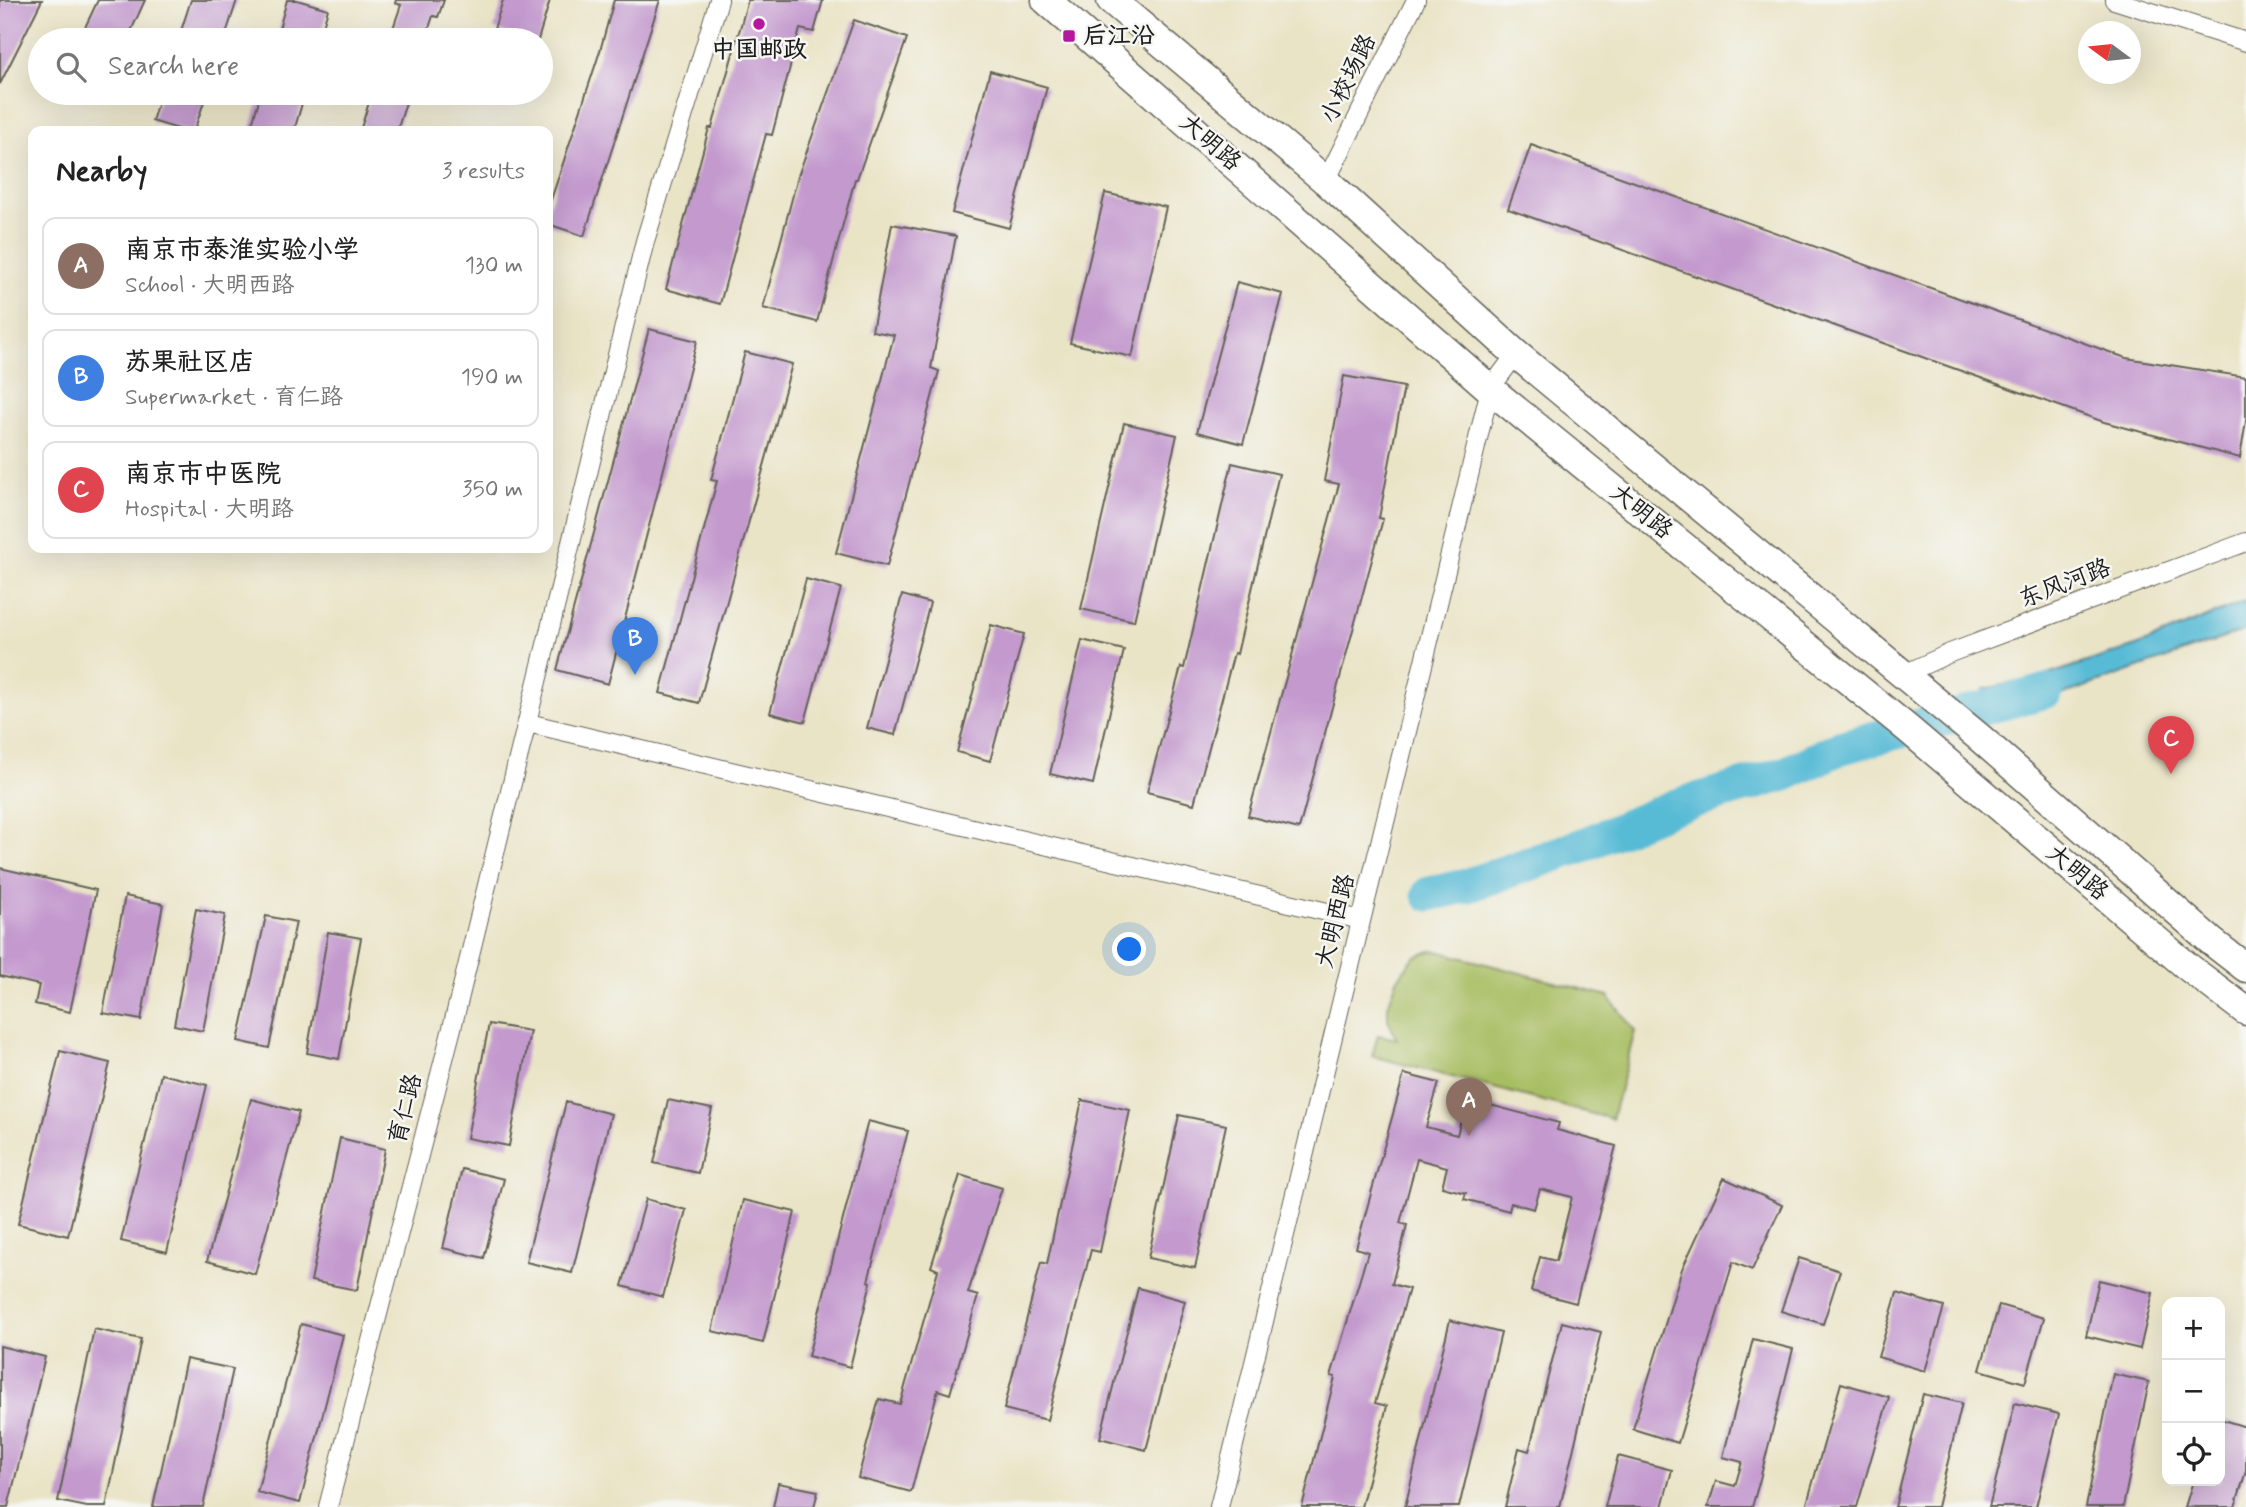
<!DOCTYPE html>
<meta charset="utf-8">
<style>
:root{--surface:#fff;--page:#f2f2f2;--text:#222;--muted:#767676;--line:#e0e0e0;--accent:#db2777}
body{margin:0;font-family:Mynerve,"LXGW WenKai TC",sans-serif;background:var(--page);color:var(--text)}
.controls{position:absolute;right:21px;bottom:21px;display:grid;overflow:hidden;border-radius:14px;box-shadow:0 7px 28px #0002}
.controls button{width:63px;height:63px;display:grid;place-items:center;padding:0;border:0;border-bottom:2px solid var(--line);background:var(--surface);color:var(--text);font:35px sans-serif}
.compass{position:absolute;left:2078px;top:21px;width:63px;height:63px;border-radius:50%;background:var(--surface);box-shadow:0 7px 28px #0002;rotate:285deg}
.you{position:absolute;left:1130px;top:950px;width:24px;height:24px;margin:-18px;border:5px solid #fff;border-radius:50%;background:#1a73e8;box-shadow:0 0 0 10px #1a73e833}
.badge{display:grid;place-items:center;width:46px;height:46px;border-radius:50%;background:var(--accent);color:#fff;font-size:23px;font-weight:700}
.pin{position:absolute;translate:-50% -58px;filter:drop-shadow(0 2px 4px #0008)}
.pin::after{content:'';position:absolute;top:37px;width:24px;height:21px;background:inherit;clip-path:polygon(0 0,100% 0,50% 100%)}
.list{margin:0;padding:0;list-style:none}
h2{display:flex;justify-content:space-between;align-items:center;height:91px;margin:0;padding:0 28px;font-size:30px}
h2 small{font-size:23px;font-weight:400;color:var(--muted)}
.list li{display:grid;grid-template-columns:46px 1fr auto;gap:21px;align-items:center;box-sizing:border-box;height:98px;margin:0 14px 14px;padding:0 14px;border:2px solid var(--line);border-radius:14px}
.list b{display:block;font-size:26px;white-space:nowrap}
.list p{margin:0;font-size:23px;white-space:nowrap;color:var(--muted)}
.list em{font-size:23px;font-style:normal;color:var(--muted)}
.icon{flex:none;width:38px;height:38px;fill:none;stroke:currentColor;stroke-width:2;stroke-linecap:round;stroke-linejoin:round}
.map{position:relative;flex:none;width:2246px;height:1507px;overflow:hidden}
.search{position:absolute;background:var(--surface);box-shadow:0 7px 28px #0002;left:28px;top:28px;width:525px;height:77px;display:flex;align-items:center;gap:18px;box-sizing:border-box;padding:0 24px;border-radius:38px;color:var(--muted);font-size:26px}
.panel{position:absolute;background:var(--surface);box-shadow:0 7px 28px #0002;left:28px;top:126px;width:525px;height:427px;border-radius:14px}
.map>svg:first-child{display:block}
</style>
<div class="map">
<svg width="2246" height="1507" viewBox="0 0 2246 1507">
<rect width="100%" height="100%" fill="#f6f6f2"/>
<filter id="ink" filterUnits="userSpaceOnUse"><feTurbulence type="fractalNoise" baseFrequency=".0143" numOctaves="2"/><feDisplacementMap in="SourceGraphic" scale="14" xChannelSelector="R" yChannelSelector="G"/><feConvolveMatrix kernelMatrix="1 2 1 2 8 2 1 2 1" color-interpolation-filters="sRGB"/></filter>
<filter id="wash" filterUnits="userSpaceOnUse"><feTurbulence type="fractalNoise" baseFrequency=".00686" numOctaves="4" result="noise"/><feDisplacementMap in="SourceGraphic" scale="28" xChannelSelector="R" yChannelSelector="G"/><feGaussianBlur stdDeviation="1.57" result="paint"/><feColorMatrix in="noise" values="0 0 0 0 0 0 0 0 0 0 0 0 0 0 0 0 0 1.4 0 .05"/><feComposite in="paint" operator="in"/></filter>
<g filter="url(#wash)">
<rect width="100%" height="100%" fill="#eae4c7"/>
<!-- green -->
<path fill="#a7bd62" stroke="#626c3f" stroke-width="2" d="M1433,950L1608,996L1635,1031L1612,1119L1372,1056L1378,1035L1397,1039L1388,1020V1006L1397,980L1414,957Z"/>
<!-- water -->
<path fill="#58bbd6" stroke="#3a6c79" stroke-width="2" d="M2246,601V630L2042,702L2007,704L1987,697L1984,689L2041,677L2139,645Z"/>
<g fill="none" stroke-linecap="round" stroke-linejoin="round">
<!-- river -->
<path stroke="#58bbd6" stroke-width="35" d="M1429,894L1466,886L1583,845L1673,807L1785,774L1839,748L2046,691"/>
</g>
<g id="blocks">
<!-- building -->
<path fill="#c399ce" d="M0,0H42L0,84Z
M98,0H145L127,40H79Z
M191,0H237L224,40H178Z
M287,0H297L328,9L319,40H276Z
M396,0H444L438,17L433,16L425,40H389L401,5L395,3Z
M503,0H550L538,40H530L494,29Z
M614,0H660L584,236L548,224V209L600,51Z
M748,0H823L814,32L800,29L772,135L766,134L720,304L666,289L709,128H712Z
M854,20L907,38L857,179H855L817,322L763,308L798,176Z
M990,71L1047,87L1009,228L952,213Z
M161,93H207L194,131H185L152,121Z
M261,93H305L294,131H250Z
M372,93H409L397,131H360Z
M1531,145L2126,358L2246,377V421L2240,458L2104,422L1508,209Z
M1105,193L1166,207L1132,357L1070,343Z
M892,224L956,236L931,368L939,371L887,566L836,553L894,335L872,331Z
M1237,282L1283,294L1243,444L1197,432Z
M649,329L697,341L608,684L557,670Z
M745,352L792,364L699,703L660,693L717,481L711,480Z
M1344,376L1404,387L1379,518L1383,519L1299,829L1248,816L1339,484L1324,481Z
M1124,423L1177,435L1134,621L1081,609Z
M1232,463L1279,474L1237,654L1234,653L1194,804L1147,792L1181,667L1184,668Z
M806,579L841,588L805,722L770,713Z
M902,595L930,603L895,735L867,728Z
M991,625L1024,634L990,761L957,752Z
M1082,640L1124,650L1093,784L1050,774Z
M0,868L96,890L70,1012L35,1004L39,985L0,976Z
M125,896L163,904L141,1020L103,1013Z
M196,909L225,915L203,1031L174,1025Z
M266,916L296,922L269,1048L238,1041Z
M328,932L361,938L339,1059L307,1053Z
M489,1024L530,1031L509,1146L467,1138Z
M60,1051L110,1063L68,1236L18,1224Z
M161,1074L207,1085L167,1252L121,1241Z
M1404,1074L1439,1083L1426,1127L1457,1135L1467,1099L1559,1123L1557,1130L1616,1146L1576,1303L1531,1291L1540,1257L1556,1261L1572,1197L1540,1189L1534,1209L1511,1203L1509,1211L1464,1199L1466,1193L1442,1187L1447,1167L1417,1159L1400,1223L1407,1225L1392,1284L1409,1289L1375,1403L1387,1406L1361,1507H1302L1335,1377L1331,1376L1368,1252L1356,1248Z
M251,1099L299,1112L255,1274L207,1261Z
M668,1100L712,1109L698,1173L654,1163Z
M1082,1100L1130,1110L1100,1252L1091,1250L1047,1420L1004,1409L1041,1262L1047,1264Z
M566,1102L611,1114L572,1273L526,1262Z
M1179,1115L1226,1125L1195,1268L1148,1258Z
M868,1121L908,1131L868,1281L871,1282L850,1367L808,1356Z
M340,1138L385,1149L357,1290L311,1281Z
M462,1169L504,1179L484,1258L443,1248Z
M960,1175L1002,1188L968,1293L978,1296L950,1394L938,1390L911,1492L858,1478L879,1399L900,1404L938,1270L931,1267Z
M1724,1178L1782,1205L1752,1270L1733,1262L1678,1443L1633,1429L1682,1269Z
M646,1199L686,1210L663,1297L622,1286Z
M743,1200L795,1212L763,1343L712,1331Z
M1799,1258L1840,1271L1823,1324L1781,1311Z
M2099,1280L2153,1293L2140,1349L2086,1336Z
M1138,1288L1185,1301L1146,1450L1100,1438Z
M1897,1293L1944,1307L1925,1371L1878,1357Z
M1999,1305L2044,1318L2025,1383L1980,1370Z
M1450,1320L1501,1333L1459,1507H1405Z
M1562,1322L1601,1332L1560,1507H1505L1519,1448L1529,1451Z
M301,1324L343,1335L300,1503L257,1492Z
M94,1329L141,1339L106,1507H87L58,1501Z
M1753,1339L1793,1349L1760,1479L1752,1507H1708L1716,1481L1735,1486L1742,1462L1723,1457Z
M0,1346L45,1357L8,1507H0Z
M186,1359L233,1369L203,1507H153Z
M2113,1374L2149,1382L2123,1507H2086Z
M1841,1383L1889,1397L1857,1507H1806Z
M1923,1394L1962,1403L1937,1507H1895Z
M2015,1403L2059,1414L2036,1507H1989Z
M2220,1419L2246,1427V1471L2235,1507H2185L2193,1481H2220Z
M1618,1456L1672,1470L1662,1507H1605Z
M778,1483L818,1491L814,1507H773Z"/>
</g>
</g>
<g filter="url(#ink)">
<use href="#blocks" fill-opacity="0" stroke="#646258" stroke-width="2"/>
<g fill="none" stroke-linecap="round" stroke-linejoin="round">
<!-- street casing -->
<g stroke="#646258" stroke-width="20">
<path id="street" d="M2114,0L2246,42
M1326,181L1416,0
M1902,675L1950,653L2246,542
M528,723L1361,920
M328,1507L451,1032L645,241L719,0
M1219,1507L1490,389L1516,354"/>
</g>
<!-- primary casing -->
<g stroke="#646258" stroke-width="31">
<path id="primary" d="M1046,0L1490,389L1908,729L2188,967L2246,1011
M1111,0L1326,181L1516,354L1980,738L2211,941L2246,968"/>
</g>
<!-- street -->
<use href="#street" stroke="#fff" stroke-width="18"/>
<!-- primary -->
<use href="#primary" stroke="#fff" stroke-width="28"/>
</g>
</g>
<!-- markers -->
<g fill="#b5179e" stroke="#f6f6f2" stroke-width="2.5">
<circle cx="759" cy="24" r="7"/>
<rect x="1062" y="29" width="14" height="14" rx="3.5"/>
</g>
<g text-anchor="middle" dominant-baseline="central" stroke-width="5" stroke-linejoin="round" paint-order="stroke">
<!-- poi labels -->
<g font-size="24" font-weight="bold" fill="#1c1c1c" stroke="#f6f6f2" text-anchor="start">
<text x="1083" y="36">后江沿</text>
<text x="759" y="50" text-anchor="middle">中国邮政</text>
</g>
<!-- street labels -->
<g font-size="24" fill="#1c1c1c" stroke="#f6f6f2">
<text transform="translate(1349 79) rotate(-64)">小校场路</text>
<text transform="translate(1210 143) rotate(41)">大明路</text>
<text transform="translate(1641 512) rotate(39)">大明路</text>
<text transform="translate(2065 584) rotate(-21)">东风河路</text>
<text transform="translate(2077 873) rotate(40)">大明路</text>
<text transform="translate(1336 921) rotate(-76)">大明西路</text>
<text transform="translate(406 1109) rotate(-76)">育仁路</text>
</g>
</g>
</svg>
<div class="controls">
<button>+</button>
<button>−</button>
<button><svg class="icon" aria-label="locate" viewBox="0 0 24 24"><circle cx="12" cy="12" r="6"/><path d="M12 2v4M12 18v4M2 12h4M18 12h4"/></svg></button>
</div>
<svg class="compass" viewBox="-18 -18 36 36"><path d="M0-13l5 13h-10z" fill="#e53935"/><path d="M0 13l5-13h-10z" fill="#767676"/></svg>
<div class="you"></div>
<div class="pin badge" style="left:1469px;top:1136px;background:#8d6e63">A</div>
<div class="pin badge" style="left:635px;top:675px;background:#3f7fe0">B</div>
<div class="pin badge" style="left:2171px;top:774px;background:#e0444e">C</div>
<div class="search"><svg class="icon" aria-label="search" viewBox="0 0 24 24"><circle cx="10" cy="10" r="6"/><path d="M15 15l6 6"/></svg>Search here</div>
<section class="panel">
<h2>Nearby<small>3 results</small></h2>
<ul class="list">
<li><span class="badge" style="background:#8d6e63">A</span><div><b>南京市泰淮实验小学</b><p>School · 大明西路</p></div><em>130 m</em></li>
<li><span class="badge" style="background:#3f7fe0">B</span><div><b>苏果社区店</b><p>Supermarket · 育仁路</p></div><em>190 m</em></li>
<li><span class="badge" style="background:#e0444e">C</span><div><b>南京市中医院</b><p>Hospital · 大明路</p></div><em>350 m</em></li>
</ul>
</section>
</div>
